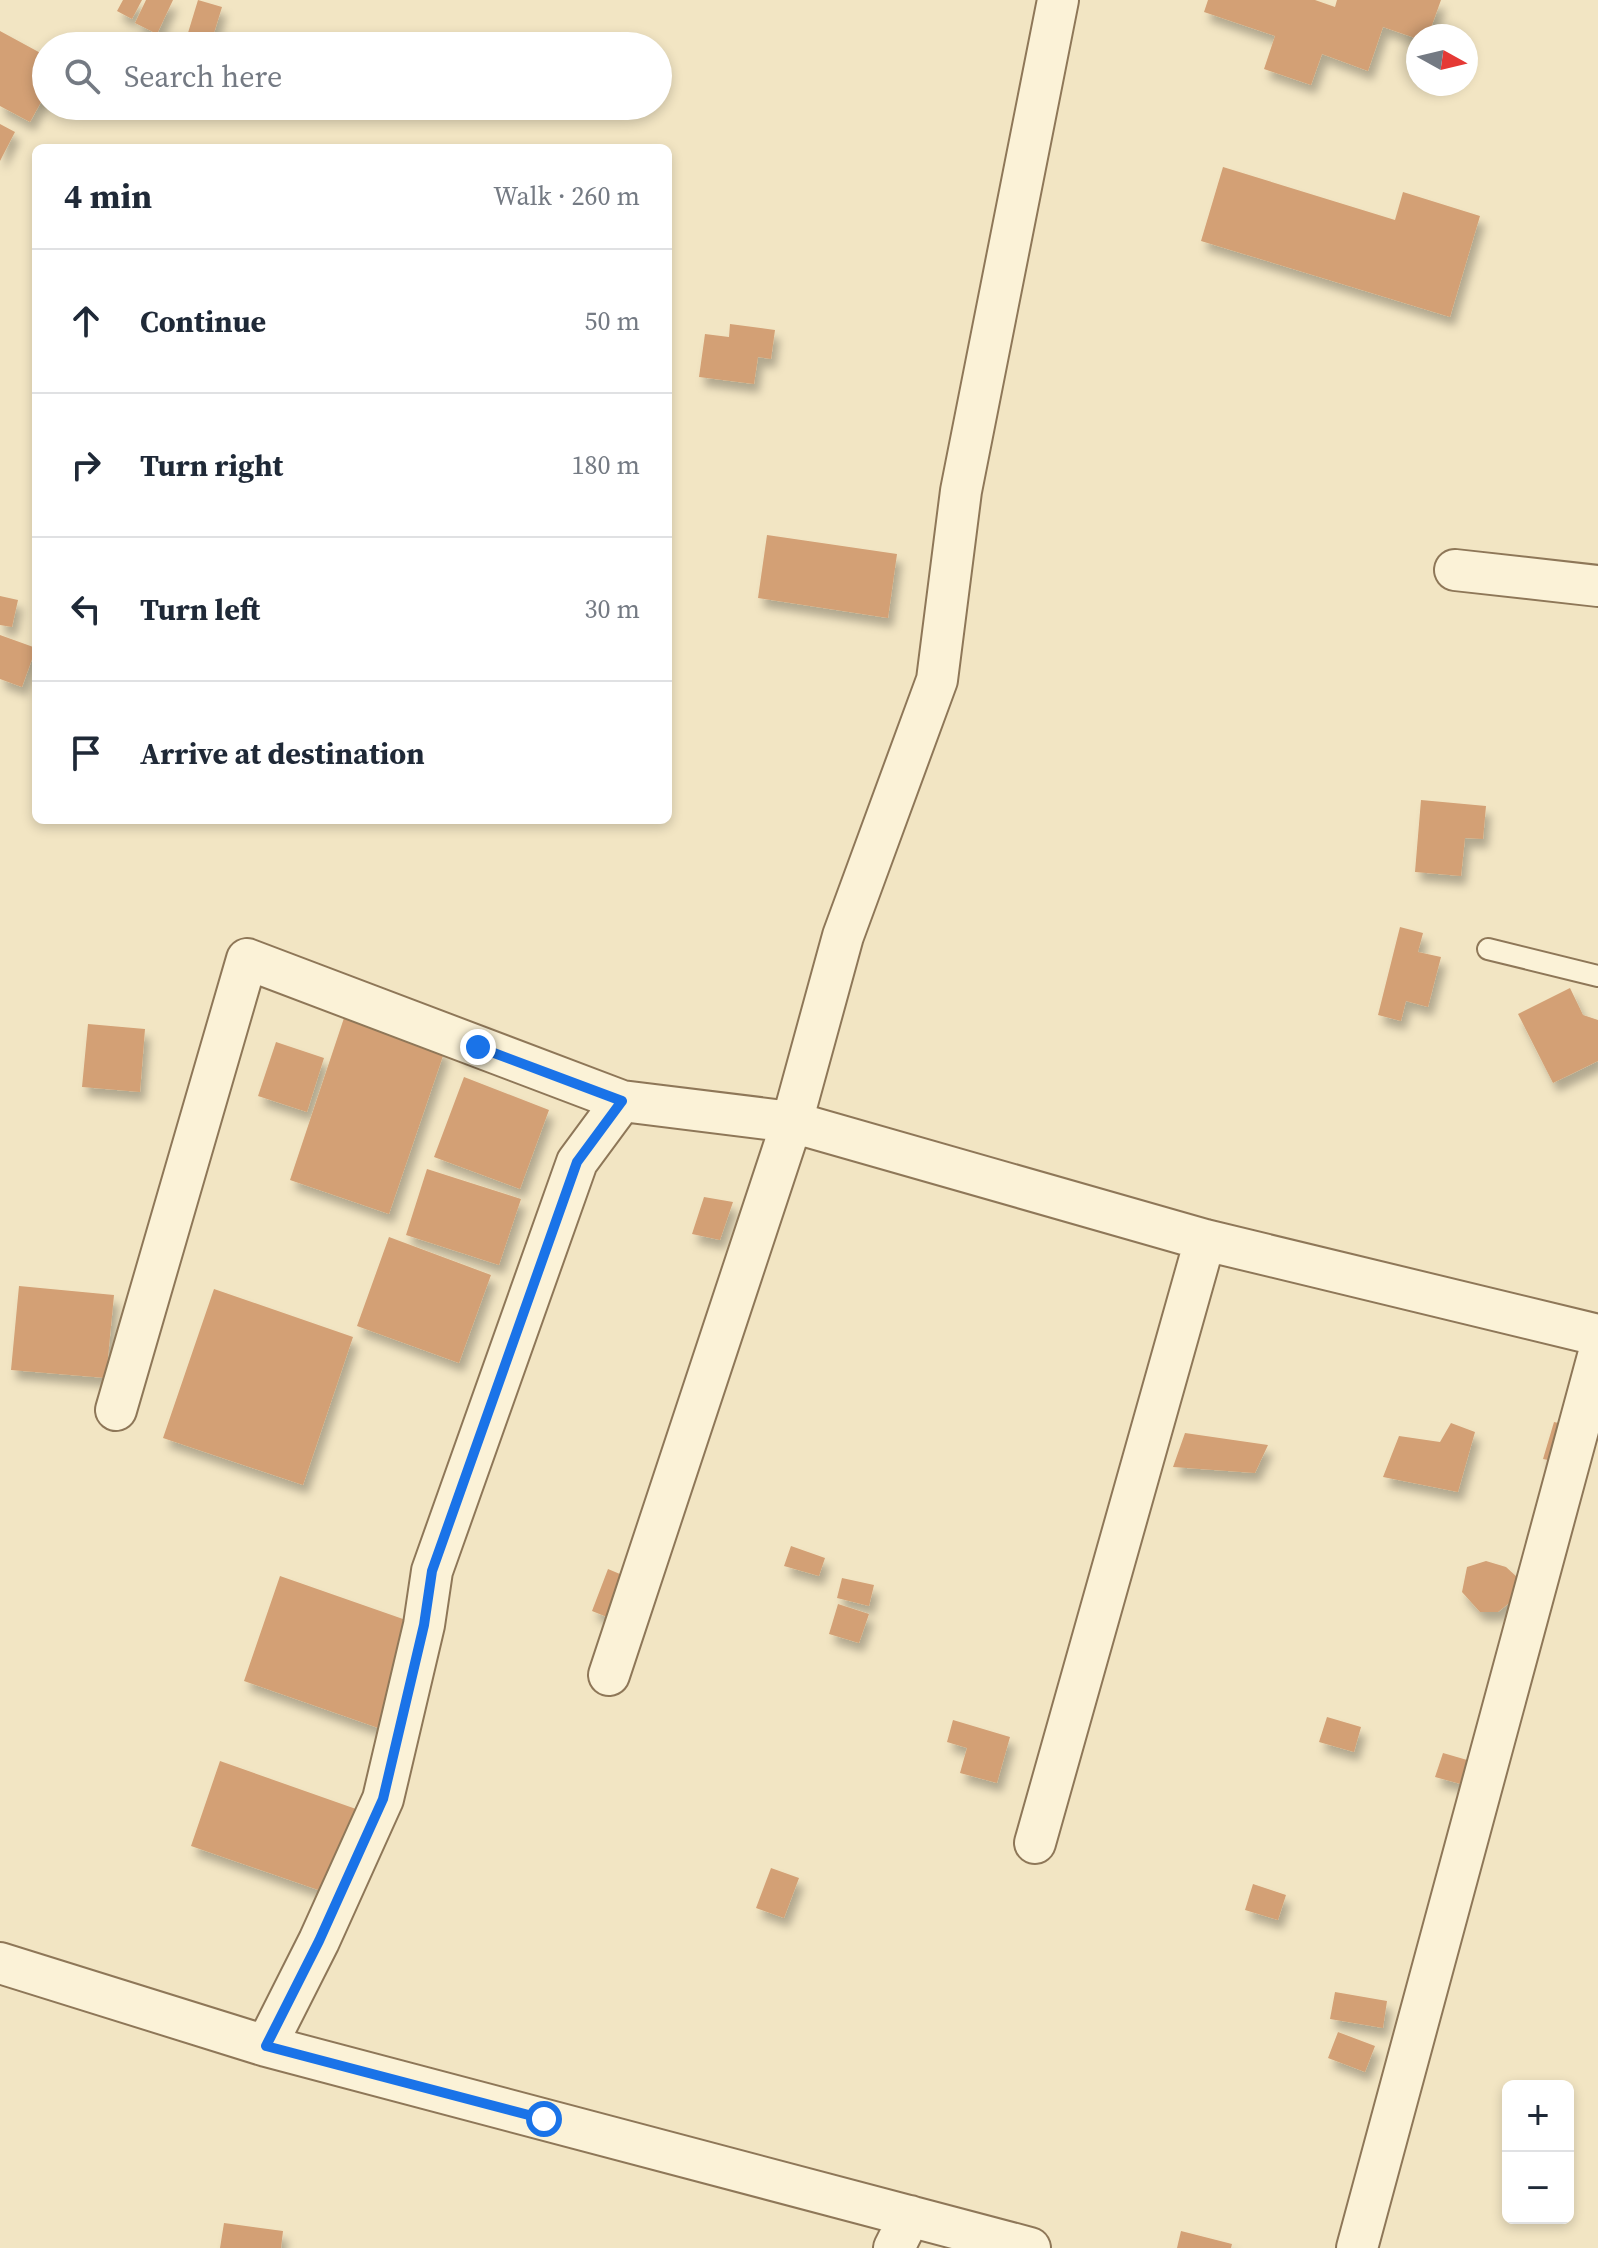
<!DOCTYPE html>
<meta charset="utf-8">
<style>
:root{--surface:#fff;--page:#f2f2f3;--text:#1f2937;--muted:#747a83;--line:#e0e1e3}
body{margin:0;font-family:"Source Serif 4",serif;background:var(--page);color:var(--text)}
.controls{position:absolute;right:24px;bottom:24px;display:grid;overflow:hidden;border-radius:12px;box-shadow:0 4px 12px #0003}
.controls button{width:72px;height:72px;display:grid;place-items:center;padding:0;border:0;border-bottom:2px solid var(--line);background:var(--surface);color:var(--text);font:40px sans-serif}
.compass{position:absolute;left:1406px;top:24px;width:72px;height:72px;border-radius:50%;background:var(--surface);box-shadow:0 4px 12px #0003;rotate:98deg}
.stop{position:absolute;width:24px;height:24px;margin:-18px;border:6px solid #1a73e8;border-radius:50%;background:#fff}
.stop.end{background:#1a73e8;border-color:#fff;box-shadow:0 2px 8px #0008}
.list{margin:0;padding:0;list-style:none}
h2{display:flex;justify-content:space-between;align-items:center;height:104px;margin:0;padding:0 32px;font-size:34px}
h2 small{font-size:26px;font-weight:400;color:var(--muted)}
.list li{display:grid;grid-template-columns:52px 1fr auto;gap:24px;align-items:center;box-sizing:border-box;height:144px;padding:0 32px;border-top:2px solid var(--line)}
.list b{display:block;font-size:30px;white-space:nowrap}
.list em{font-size:26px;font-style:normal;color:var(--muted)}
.icon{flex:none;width:44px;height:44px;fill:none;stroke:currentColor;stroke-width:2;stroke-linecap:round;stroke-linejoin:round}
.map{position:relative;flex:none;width:1598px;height:2248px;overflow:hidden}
.search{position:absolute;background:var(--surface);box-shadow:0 4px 12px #0003;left:32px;top:32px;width:640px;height:88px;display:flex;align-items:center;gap:20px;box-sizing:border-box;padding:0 28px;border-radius:44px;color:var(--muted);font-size:30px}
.panel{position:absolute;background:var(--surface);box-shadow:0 4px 12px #0003;left:32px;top:144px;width:640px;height:680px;border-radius:12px}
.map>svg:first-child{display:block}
</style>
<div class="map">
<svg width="1598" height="2248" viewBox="0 0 1598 2248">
<defs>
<filter id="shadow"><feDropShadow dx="5" dy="9" stdDeviation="4" flood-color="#0004"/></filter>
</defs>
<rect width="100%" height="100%" fill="#f2e5c3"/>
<!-- building -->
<path fill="#d3a075" filter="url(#shadow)" d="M123,0H142L132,19L117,11Z
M146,0H173L157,34L135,23Z
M198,0L222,7L210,46H184Z
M1208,0H1315L1335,7L1337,0H1441L1428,36H1418V39L1383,27L1368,71L1322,54L1311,85L1264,69L1275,36L1204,12Z
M0,31L46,56V93L30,122L0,106Z
M0,124L15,132L0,161Z
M1223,167L1395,220L1403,192L1480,216L1450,317L1201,241Z
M730,324L775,330L771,359L758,357L754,384L699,377L705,334L729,337Z
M767,535L897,554L888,618L758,598Z
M0,596L18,600L12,627L0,625Z
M0,635L36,648L22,687L0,679Z
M1421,800L1486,806L1483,839L1465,838L1461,876L1415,872Z
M1400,927L1423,933L1418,952L1441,957L1428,1007L1406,1001L1401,1021L1378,1015Z
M1570,988L1583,1015L1598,1020V1061L1553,1083L1518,1014Z
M345,1015L445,1050L389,1214L290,1180Z
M88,1024L145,1029L140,1092L82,1087Z
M276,1042L324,1058L307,1112L258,1096Z
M464,1077L549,1110L520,1189L434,1157Z
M427,1169L521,1199L499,1265L406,1235Z
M704,1197L733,1202L720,1240L692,1234Z
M389,1237L491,1275L459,1363L357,1326Z
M19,1286L114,1295L106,1378L11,1370Z
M214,1289L353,1337L303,1485L163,1438Z
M1554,1422L1578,1427L1568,1464L1543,1459Z
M1451,1423L1475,1432L1458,1492L1383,1477L1399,1436L1440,1442Z
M1185,1433L1268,1445L1255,1473L1173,1467Z
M791,1546L825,1558L819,1576L784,1566Z
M1486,1561L1506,1567L1517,1577L1518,1596L1498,1612H1480L1462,1592L1467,1567Z
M608,1569L639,1582L622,1623L592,1611Z
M280,1576L423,1626L387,1731L244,1681Z
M842,1578L874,1585L869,1606L837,1598Z
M838,1604L869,1614L859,1643L829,1634Z
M1327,1717L1361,1727L1354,1752L1319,1742Z
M953,1720L1010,1737L997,1783L960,1773L967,1748L947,1742Z
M1443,1753L1474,1762L1468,1786L1435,1777Z
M220,1761L356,1809L327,1893L191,1846Z
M771,1868L799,1878L784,1918L756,1908Z
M1253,1884L1286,1895L1278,1920L1245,1910Z
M1335,1992L1387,2001L1383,2028L1330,2019Z
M1338,2032L1375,2046L1365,2072L1328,2058Z
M224,2223L283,2231L281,2248H220Z
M1181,2231L1232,2244L1231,2248H1177Z"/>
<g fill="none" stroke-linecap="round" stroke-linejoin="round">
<!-- lane casing -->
<g stroke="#8e7758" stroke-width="24">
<path id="lane" d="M1488,949L1598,976"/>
</g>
<!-- street casing -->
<g stroke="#8e7758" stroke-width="44">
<path id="street" d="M1455,570L1598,586
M116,1410L247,959L622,1101L792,1122L1205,1240L1598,1335
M609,1675L792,1122L843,936L937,680L961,491L1058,0
M1035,1843L1205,1240
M0,1963L266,2046L1030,2248
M266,2046L319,1941L383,1799L424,1625L432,1571L577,1162L622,1101
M894,2248L910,2216
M1357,2248L1598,1356"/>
</g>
<!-- lane -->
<use href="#lane" stroke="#fbf2d7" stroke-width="20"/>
<!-- street -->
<use href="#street" stroke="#fbf2d7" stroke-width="40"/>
</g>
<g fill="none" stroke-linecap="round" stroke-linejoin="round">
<!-- route -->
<path stroke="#1a73e8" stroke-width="10" d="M478,1047L622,1101L577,1162L432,1571L424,1625L383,1799L319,1941L266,2046L544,2119"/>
</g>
</svg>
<div class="controls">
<button>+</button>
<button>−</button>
</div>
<svg class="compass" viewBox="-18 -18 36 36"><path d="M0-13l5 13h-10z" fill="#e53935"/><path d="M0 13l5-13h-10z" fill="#747a83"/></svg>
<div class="stop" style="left:544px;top:2119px"></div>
<div class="stop end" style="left:478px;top:1047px"></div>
<div class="search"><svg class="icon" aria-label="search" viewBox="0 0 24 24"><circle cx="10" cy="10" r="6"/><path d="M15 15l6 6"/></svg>Search here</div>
<section class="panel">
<h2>4 min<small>Walk · 260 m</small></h2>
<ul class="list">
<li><svg class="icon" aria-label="ahead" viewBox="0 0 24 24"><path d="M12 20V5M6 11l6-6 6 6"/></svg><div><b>Continue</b></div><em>50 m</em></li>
<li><svg class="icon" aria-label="right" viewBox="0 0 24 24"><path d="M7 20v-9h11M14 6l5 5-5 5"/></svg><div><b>Turn right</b></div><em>180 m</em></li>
<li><svg class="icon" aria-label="left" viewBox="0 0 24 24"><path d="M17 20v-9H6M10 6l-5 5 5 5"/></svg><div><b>Turn left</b></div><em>30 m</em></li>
<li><svg class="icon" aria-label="arrive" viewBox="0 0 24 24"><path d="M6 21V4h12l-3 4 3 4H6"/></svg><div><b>Arrive at destination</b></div></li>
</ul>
</section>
</div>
